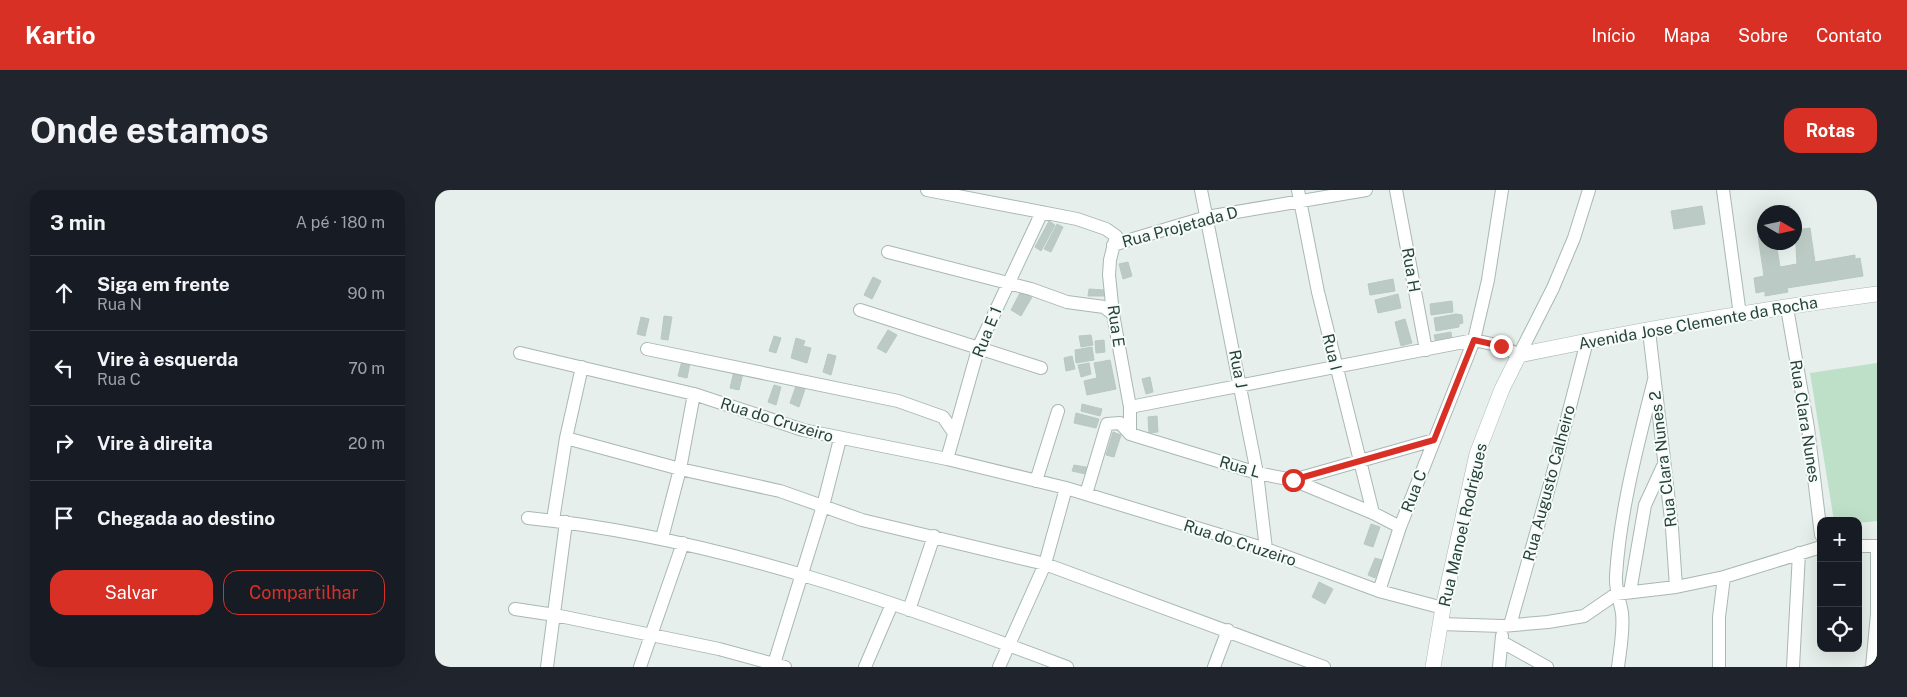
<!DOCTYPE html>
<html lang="pt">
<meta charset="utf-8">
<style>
:root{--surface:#171b24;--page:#20242c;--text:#f1f3f6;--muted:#9ea1a6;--line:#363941;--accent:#d93025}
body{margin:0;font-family:"Public Sans",sans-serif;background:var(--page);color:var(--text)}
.controls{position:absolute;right:15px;bottom:15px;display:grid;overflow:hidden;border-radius:10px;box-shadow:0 5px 20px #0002}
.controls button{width:45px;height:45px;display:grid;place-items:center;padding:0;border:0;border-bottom:1px solid var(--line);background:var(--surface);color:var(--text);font:25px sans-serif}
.compass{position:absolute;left:1322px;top:15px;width:45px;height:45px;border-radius:50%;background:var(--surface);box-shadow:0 5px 20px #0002;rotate:99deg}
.stop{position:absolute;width:15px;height:15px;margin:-11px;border:4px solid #d93025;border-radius:50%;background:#fff}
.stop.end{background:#d93025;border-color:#fff;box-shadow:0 1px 5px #0008}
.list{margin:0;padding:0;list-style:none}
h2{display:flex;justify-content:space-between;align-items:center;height:65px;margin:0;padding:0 20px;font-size:21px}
h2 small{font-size:16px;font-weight:400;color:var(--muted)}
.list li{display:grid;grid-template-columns:32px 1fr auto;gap:15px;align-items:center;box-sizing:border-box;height:75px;padding:0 20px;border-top:1px solid var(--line)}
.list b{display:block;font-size:19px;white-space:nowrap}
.list p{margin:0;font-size:16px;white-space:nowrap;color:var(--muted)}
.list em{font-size:16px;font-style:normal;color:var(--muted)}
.actions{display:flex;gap:10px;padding:15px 20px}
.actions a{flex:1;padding:11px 0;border:1px solid var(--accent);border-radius:15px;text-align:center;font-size:18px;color:var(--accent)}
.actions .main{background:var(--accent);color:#fff}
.icon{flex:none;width:28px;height:28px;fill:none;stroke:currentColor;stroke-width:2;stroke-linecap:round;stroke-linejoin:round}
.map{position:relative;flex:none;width:1442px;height:477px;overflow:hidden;border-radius:15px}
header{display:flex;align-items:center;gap:30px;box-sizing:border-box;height:70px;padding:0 25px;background:var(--accent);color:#fff}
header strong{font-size:24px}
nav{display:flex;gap:28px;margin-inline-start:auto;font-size:18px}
.intro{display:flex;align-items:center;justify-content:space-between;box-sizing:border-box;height:120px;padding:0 30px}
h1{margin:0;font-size:35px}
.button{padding:12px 22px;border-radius:15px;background:var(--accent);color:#fff;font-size:18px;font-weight:700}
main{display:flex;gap:30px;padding:0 30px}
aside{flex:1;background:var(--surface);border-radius:15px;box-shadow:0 5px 20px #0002}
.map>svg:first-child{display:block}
</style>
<header>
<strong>Kartio</strong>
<nav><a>Início</a><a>Mapa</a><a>Sobre</a><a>Contato</a></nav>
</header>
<div class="intro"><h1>Onde estamos</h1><a class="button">Rotas</a></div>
<main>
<aside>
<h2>3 min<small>A pé · 180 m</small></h2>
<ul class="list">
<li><svg class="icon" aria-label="ahead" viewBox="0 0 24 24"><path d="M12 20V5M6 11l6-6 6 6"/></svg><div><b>Siga em frente</b><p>Rua N</p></div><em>90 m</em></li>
<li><svg class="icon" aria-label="left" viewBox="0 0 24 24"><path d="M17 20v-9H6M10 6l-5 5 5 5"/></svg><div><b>Vire à esquerda</b><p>Rua C</p></div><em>70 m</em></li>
<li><svg class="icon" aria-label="right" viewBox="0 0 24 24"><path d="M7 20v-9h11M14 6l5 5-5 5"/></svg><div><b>Vire à direita</b></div><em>20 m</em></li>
<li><svg class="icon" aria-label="arrive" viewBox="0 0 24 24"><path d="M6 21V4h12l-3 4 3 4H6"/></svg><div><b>Chegada ao destino</b></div></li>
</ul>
<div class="actions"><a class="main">Salvar</a><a>Compartilhar</a></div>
</aside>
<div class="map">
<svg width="1442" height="477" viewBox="0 0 1442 477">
<rect width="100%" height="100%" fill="#e6efeb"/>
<!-- green -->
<path fill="#bfe0c8" d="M1442,173V331L1423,333V331H1399L1375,183Z"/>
<!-- building -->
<path fill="#bbcac4" stroke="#b8c9c2" d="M1267,16L1270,34L1239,39L1236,21Z
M614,31L620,35L606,61L600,57Z
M622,34L628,37L616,62L609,59Z
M1375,38L1380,72L1420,65V69L1425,68L1428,86L1352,98L1353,102L1330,106V101L1321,103L1319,88L1329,86L1323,46L1330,45V52H1341L1345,77L1362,74L1360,40Z
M693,72L697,86L688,89L684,74Z
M438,87L446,91L437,109L429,105Z
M958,89L960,101L935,105L933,94Z
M654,99L669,100V106H653Z
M586,101L597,107L586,126L576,120Z
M963,104L966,118L943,123L940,110Z
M1017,111L1018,122L996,125L995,114Z
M1021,124L1027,125L1028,133L1024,134V137L1001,141L999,128Z
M229,126L237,127L233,150L226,149Z
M206,127L214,129L210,146L202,144Z
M970,129L977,153L966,156L960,132Z
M453,140L462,145L451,163L442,158Z
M1016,142L1017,149L1001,153L999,145Z
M656,145L658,155L646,157L644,146Z
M339,146L346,148L341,163L334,161Z
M361,148L370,151L368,156L376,158L372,173L356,168Z
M669,150L670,162L661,163L660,151Z
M657,157L659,170L641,173L640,160Z
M393,164L401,166L396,185L388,182Z
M637,166L640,179L631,181L629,168Z
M675,170L681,199L652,205L649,191L662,188L659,173Z
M247,171L255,173L252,188L243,186Z
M654,173L656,184L646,187L643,175Z
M299,181L308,183L304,200L295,198Z
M715,187L718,202L711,204L707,189Z
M362,193L371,196L364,217L355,213Z
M339,195L346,197L341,215L333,212Z
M647,214L667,219L665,226L646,221Z
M641,223L664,229L661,238L639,233Z
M722,226L723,242L714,243L713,227Z
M678,242L686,245L679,267L671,265Z
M639,275L656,278L655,285L637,281Z
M936,334L945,337L938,357L929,354Z
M940,368L947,370L940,388L933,385Z
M884,392L898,399L890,414L877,407Z"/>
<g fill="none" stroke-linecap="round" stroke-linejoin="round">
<!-- minor casing -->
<g stroke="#a8b8b2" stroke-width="14">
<path id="minor" d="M492,0L642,29L671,39L681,46L675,70L674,85L678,124L695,217V244
M766,0L822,283L831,359
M863,0L883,102L938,323
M961,0L991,160
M1288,0L1305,125
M678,55L772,27L931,0
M453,62L596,99L632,112L669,117L678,124
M1352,118L1373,238L1386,345
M425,120L606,178
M1214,141L1237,338L1241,397
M212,159L463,211L508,227L519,243
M85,163L259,204L368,240L512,269L631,298L831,359L944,401L1008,418
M695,217L1039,150L1066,156L1084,165L1118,98L1139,48L1154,0
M695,244L822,283L858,290L938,323L965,337
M131,248L245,279L345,301L427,330L610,374L889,477
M512,269L544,156L607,22
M858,290L999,250
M601,291L623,221
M651,304L672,234L685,233L695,244
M93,328C279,347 458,411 632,477
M118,330L131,248L147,177
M227,348L245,279L259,204
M1423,356H1442
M944,401L965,337L1039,150L1053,90L1067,0
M1195,402L1210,315L1228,276
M80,419L120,425L284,459L350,477
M474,420L499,346
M1006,434L1067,436L1113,432L1149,426L1181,404L1241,397L1289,387L1386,357
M1075,435L1115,294L1152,151
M1067,452L1112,477
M112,477L131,332
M205,477L248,353
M338,477L388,316L405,249
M430,477L457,414
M564,477L610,374L631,298
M779,477L793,440
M1064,477L1067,446
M1183,477C1185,460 1189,441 1187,423C1185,410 1180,400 1181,386C1185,320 1203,254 1219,190
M1284,477V427L1289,387
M1358,477L1364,363
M1437,477L1442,424V356"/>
</g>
<!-- tertiary casing -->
<g stroke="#a8b8b2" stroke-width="16">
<path id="tertiary" d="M998,477L1008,418L1042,264L1067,199L1084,165C1203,140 1322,120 1442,104"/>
</g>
<!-- minor -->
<use href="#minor" stroke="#fff" stroke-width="12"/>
<!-- tertiary -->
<use href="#tertiary" stroke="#fff" stroke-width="15"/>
</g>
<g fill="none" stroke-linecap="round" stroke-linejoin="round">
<!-- route -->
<path stroke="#d93025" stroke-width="6" d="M858,290L999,250L1039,150L1066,156"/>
</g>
<g text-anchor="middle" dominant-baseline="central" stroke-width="4" stroke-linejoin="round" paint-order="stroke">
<!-- street labels -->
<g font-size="16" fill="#24423a" stroke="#f7fbf9">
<text transform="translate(745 37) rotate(-15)">Rua Projetada D</text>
<text transform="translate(976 80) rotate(80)">Rua H</text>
<text transform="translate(1263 133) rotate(-10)">Avenida Jose Clemente da Rocha</text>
<text transform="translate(681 136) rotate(82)">Rua E</text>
<text transform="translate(552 142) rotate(-68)">Rua E 1</text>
<text transform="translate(897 162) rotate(76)">Rua I</text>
<text transform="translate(803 179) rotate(79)">Rua J</text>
<text transform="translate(342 230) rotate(17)">Rua do Cruzeiro</text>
<text transform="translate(1370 231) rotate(81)">Rua Clara Nunes</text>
<text transform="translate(1228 269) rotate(-97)">Rua Clara Nunes 2</text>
<text transform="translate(805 277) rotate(16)">Rua L</text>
<text transform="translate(1114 293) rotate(-75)">Rua Augusto Calheiro</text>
<text transform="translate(979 301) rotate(-69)">Rua C</text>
<text transform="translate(1028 335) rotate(-77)">Rua Manoel Rodrigues</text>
<text transform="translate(805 353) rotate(18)">Rua do Cruzeiro</text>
</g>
</g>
</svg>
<div class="controls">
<button>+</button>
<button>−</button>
<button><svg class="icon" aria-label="locate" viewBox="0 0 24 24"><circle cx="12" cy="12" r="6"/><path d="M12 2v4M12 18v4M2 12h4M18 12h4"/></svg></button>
</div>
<svg class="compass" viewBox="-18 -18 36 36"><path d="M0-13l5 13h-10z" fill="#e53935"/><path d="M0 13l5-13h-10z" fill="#9ea1a6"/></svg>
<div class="stop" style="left:858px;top:290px"></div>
<div class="stop end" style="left:1066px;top:156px"></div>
</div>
</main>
